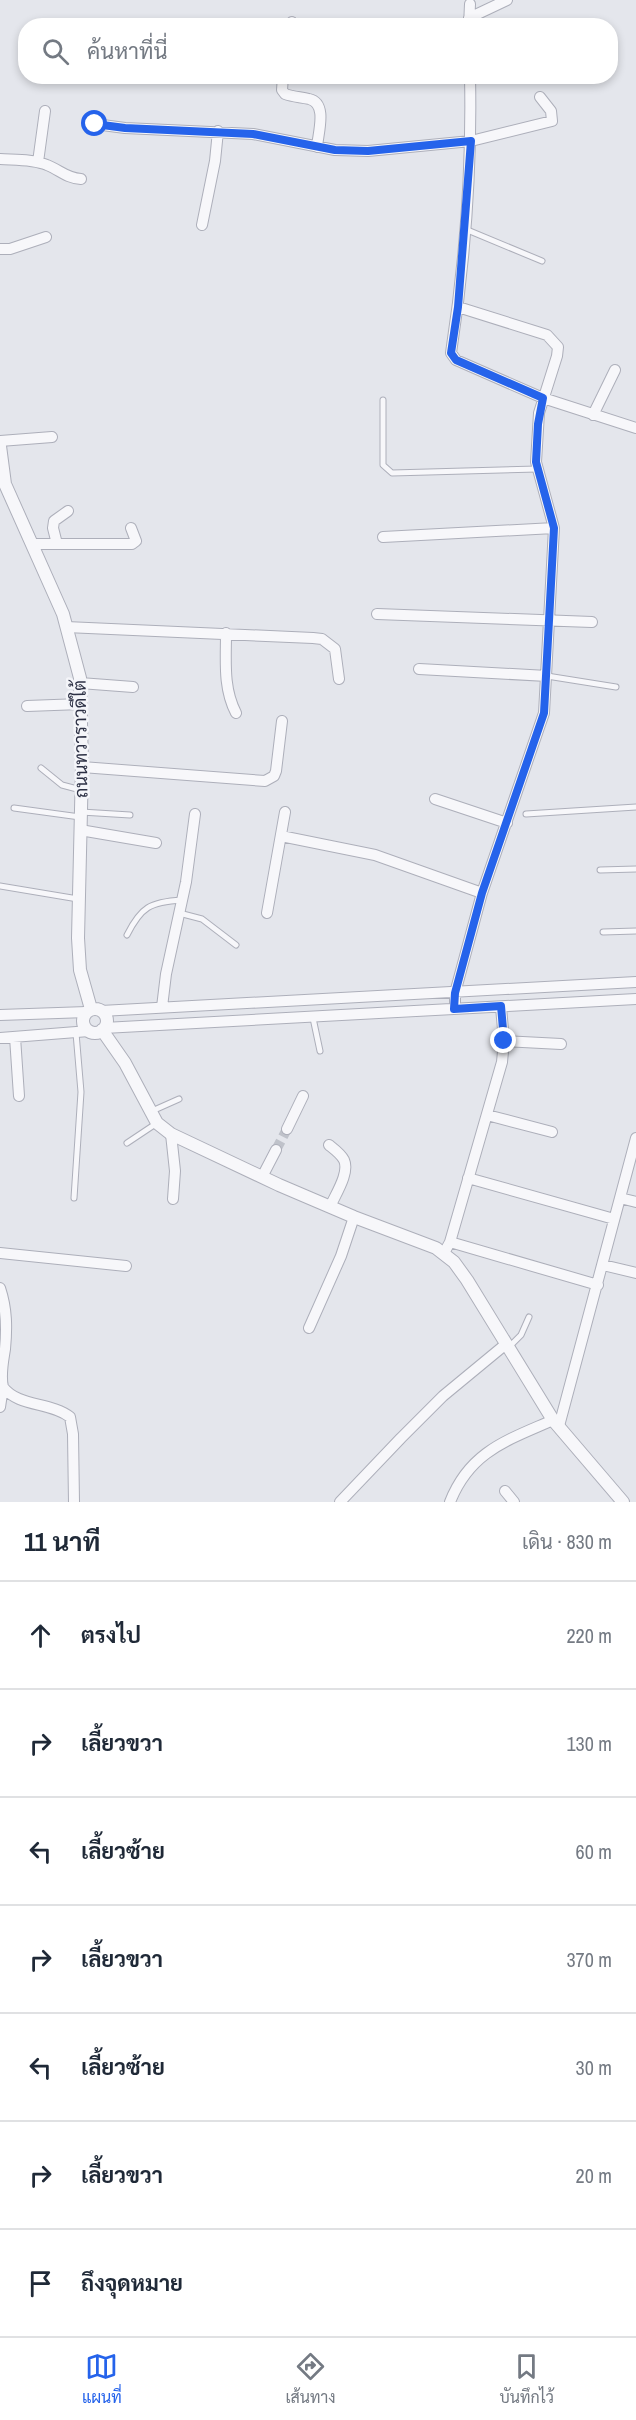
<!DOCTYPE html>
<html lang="th">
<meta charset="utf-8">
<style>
:root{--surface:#fff;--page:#f2f2f3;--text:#1f2937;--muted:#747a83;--line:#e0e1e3;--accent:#2563eb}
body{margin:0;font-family:"Archivo Narrow",Sarabun,sans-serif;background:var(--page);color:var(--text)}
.stop{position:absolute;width:18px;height:18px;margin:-14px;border:4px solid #2563eb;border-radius:50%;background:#fff}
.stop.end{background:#2563eb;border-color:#fff;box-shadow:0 2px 6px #0008}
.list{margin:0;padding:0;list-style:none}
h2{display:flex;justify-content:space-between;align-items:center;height:78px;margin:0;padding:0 24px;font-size:26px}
h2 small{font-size:20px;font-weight:400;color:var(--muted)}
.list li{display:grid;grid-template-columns:39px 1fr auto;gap:18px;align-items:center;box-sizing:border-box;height:108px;padding:0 24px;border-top:2px solid var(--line)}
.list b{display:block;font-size:22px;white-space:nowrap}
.list em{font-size:20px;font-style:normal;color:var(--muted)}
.icon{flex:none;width:33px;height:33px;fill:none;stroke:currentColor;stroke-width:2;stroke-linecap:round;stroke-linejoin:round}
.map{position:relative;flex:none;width:636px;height:1502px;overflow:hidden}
.search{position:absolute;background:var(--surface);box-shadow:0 3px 9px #0003;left:18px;right:18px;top:18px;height:66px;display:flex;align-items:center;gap:15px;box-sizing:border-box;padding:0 21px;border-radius:24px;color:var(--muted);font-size:22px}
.sheet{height:834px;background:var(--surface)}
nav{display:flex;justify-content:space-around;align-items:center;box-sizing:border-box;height:84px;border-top:2px solid var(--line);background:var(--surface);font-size:16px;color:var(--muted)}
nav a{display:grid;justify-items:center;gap:3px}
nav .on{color:var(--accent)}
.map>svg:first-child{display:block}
</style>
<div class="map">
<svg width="636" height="1502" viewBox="0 0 636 1502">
<rect width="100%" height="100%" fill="#e4e6ec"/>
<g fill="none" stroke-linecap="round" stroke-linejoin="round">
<!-- minor-tunnel -->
<path stroke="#bfc2ca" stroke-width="10" stroke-dasharray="10 5" stroke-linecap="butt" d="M276,1150L287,1129"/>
<!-- service casing -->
<g stroke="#adafba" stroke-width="7">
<path id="service" d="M465,229L542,261
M383,400V465L392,473L537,469
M547,676L616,687
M41,768L62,785L81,790
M14,808L80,817
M81,812L130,815
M526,814L636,807
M600,870L636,869
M0,886L78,899
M179,913L202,919L236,945
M603,932L636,931
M127,935C141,907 150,902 182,900
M313,1018L320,1051
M152,1111L179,1099
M127,1143L157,1123
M74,1198L81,1092L76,1033
M509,1347L521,1335L529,1317"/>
</g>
<!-- minor casing -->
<g stroke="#adafba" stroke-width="12">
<path id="minor" d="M469,18L507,0
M291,26L292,22
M469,26L470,4
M283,76L282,90L285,94C293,97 301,97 309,99C328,103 318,133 317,147
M470,76C472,169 465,262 451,353L456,360L543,398L636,428
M95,124L125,128L253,134L335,150L368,151L471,141L552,121L551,111L540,97
M0,159C15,160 33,159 47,165C60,170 66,178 81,179
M38,162L45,111
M202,225L215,161L218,131
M0,249H10L46,237
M593,415L615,370
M0,441L52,437
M383,537L554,528
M32,544H132L136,541L131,528
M57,544L53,528L54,521L68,511
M377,614L592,622
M66,627L313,638L322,639L335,649L339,679
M226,633C226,661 223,688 236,713
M419,669L547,676
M80,683L133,687
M27,706L81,704
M82,767L265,781L274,776L276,771L282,721
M435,799L507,823
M80,830L156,843
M281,836L375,855L482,893
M267,913L285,812
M162,1007L166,974L186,882L195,814
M455,1009V993L482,893L544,713L554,528L536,462L539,413L557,356L558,347L547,335L458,307
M101,1011L636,982
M0,1015L87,1012
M104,1028L636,999
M15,1037L19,1096
M0,1038L89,1031
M504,1041L561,1044
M487,1115L552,1132
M287,1129L303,1096
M171,1134L175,1171L173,1199
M329,1145C334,1149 341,1154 344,1160C350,1173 335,1195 330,1207
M262,1177L276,1150
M468,1178L614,1219
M620,1198L636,1202
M450,1242L598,1285
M0,1253L126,1266
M444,1253L450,1242L502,1062L504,1041L501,1007
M603,1265L636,1273
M0,1288C7,1309 7,1328 5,1349C3,1362 0,1375 3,1387C18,1407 51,1402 70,1417L73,1434L74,1502
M309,1328L341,1256L354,1217
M0,1407L3,1387
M559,1426L636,1138
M505,1491L514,1502
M340,1502L401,1438L443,1396L506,1344
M450,1502C470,1451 508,1440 553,1420"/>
</g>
<!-- tertiary casing -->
<g stroke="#adafba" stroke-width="14">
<path id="tertiary" d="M0,446L5,484L63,614L80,678L82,767L78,938L80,970L91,1009
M83 1021a12 12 0 1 1 24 0a12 12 0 1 1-24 0Z
M102,1030L125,1063L157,1123L171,1134L279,1185L354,1217L436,1248L454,1262L467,1280L553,1420L623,1502"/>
</g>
<!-- service -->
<use href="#service" stroke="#f7f7fa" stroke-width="5"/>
<!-- minor -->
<use href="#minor" stroke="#f7f7fa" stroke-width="10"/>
<!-- tertiary -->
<use href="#tertiary" stroke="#f7f7fa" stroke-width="12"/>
</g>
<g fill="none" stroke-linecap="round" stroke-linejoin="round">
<!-- route -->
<path stroke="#2563eb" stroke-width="8" d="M95,124L125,128L253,134L335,150L368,151L471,141L458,307L451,353L456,360L543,398L538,424L536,462L554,528L544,713L482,893L455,993L454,1009L501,1006L504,1041"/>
</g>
<g text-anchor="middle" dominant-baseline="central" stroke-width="5" stroke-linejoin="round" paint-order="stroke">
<!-- street labels -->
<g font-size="18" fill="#2c3044" stroke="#f4f5f9">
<text transform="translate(80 739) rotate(-91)">ถนนทวาราวดีใต้</text>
</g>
</g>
</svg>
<div class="stop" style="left:95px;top:124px"></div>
<div class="stop end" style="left:504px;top:1041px"></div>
<div class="search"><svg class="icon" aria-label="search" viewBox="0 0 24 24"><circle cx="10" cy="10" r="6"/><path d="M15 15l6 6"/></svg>ค้นหาที่นี่</div>
</div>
<section class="sheet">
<h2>11 นาที<small>เดิน · 830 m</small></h2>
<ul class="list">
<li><svg class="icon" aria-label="ahead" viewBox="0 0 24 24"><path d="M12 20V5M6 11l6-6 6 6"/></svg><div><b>ตรงไป</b></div><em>220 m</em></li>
<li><svg class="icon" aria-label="right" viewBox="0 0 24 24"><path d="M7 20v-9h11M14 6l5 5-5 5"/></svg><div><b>เลี้ยวขวา</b></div><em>130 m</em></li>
<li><svg class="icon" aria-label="left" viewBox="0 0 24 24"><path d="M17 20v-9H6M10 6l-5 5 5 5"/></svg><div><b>เลี้ยวซ้าย</b></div><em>60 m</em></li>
<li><svg class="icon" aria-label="right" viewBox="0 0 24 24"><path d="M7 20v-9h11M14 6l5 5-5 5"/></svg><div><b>เลี้ยวขวา</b></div><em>370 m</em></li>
<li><svg class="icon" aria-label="left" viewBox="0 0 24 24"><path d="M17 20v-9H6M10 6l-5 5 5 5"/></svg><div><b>เลี้ยวซ้าย</b></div><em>30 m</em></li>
<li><svg class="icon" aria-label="right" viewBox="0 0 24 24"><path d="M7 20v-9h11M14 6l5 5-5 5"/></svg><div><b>เลี้ยวขวา</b></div><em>20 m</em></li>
<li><svg class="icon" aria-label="arrive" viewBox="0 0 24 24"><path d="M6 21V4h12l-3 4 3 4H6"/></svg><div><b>ถึงจุดหมาย</b></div></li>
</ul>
</section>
<nav>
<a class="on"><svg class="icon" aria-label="map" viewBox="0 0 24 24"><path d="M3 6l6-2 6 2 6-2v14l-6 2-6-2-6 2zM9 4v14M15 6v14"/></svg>แผนที่</a>
<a><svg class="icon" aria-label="directions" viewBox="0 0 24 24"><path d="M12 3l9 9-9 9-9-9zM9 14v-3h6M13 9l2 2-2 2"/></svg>เส้นทาง</a>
<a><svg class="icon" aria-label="saved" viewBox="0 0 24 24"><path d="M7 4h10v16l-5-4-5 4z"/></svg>บันทึกไว้</a>
</nav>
